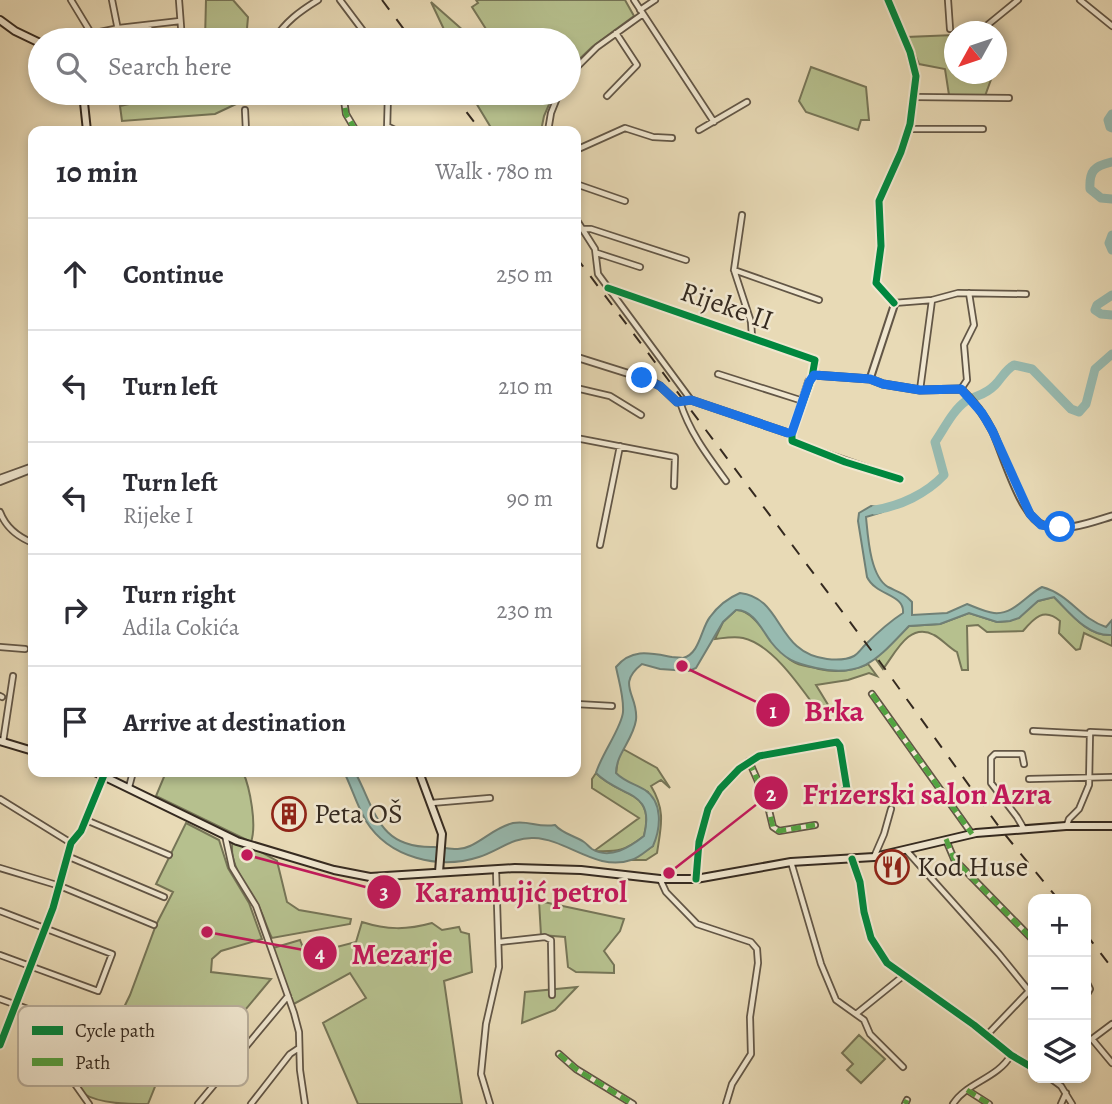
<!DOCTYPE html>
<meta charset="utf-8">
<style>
:root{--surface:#fff;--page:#f2f2f3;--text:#2b2b33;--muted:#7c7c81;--line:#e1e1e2}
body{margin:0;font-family:Alegreya,serif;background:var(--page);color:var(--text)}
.controls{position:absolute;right:21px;bottom:21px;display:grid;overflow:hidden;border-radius:14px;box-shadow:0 4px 10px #0003}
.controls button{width:63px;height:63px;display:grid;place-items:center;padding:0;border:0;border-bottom:2px solid var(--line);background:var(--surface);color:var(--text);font:35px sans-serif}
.compass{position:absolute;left:944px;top:21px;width:63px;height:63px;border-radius:50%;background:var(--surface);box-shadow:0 4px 10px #0003;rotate:230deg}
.stop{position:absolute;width:21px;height:21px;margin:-16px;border:5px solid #1a73e8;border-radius:50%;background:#fff}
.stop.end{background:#1a73e8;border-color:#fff;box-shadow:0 2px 7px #0008}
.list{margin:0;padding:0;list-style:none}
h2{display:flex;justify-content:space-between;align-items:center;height:91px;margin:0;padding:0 28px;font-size:30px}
h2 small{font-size:23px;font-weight:400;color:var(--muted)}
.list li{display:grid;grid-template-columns:46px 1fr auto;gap:21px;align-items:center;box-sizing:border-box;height:112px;padding:0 28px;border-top:2px solid var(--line)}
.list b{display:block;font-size:26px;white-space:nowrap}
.list p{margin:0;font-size:23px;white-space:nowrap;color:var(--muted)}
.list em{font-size:23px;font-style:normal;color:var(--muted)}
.icon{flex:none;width:38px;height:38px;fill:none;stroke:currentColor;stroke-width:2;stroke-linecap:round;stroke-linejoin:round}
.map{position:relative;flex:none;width:1112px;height:1104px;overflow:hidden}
.search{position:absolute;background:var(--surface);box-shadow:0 4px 10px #0003;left:28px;top:28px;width:553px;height:77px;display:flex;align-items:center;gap:18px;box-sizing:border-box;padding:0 24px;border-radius:38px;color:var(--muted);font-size:26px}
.panel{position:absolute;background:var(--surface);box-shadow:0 4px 10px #0003;left:28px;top:126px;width:553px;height:651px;border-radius:14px}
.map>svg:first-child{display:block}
</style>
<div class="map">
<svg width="1112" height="1104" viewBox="0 0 1112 1104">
<rect width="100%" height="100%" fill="#e8dab6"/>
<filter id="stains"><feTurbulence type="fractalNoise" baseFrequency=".00286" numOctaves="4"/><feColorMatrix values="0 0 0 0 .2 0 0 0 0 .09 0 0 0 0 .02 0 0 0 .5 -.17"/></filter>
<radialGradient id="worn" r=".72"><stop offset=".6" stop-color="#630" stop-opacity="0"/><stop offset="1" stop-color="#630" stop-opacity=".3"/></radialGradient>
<!-- green -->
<path fill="#b6c08e" stroke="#767557" stroke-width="2" d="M206,0H233L248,17L246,40H205Z
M476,0H625L634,16L592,47L569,69V40H493L472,7L478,3Z
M431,2L465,32L478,40H449Z
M954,35V74H993L985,96L949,95L945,69L919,64L907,37Z
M811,67L866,87L869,120H861L858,130L806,112L799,101Z
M179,93H251V97L215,114L122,121L120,106Z
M470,93H554L544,116L541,131H493Z
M1054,597C1070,613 1088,637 1112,635V646L1084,633L1080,649L1076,650L1059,633L1060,621C1044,607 1034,618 1023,631L987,632L978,625L967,626L968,670H962L957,652C948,647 942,639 934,635C909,621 895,654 883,669L875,658L909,626L940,624L969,613L997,622L1010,621L1038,601Z
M736,610C756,609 774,650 792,661C800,667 810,666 819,669C836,673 852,671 868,664L877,676L869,673L848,680L816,685L830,708L821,715C803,691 774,645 743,638C734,636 724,638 715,639L723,622Z
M623,749L657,768L670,788L661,780L651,786C666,811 661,826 657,853L646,860H632L653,846L648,792L623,780L616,774L618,758Z
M166,772H243C250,788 257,825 251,842L156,796Z
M596,773C620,798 656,789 644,836C625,851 618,852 594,851L639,818L592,788V779Z
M186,823L219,840L228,868L249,903L262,939L221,951L212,959L211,972L271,979L220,1040L203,1046L196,1053L171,1047L148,1104C128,1104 101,1104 84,1094C79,1090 77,1081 73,1075C57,1056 23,1048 37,1016L108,1040L130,995L156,925L173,892L156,884Z
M233,840L259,851L277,861L287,902L299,910L351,919L350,924L272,938C267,928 264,917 259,907C248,886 227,864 233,840Z
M539,901L624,919L620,931L604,951L614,965V973L576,972L568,967L565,937L541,935Z
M362,922C387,930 407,930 432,923L442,930L459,927L461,932L469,934L472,972L444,981L462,1104H358L323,1023L366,998L350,973L292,1005L273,948L300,940L306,955L356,942Z
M577,987L555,1010L522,1023L525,992Z
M859,1035L885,1059L861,1083L847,1070L853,1064L842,1053Z"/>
<!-- water -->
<path fill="#97bab0" stroke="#708076" stroke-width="2" d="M871,506L886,508L883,512L866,517C868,537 870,576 888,587C898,592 904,593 912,602V615L947,613L967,604C975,607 985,612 994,613C1014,615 1026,595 1042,587C1071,595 1079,618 1106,627L1112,620V635C1088,637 1070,613 1054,597L1038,601L1019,618L1010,621L997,622L969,613L940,624L909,626C879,657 864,679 816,668C795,663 785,660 771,642C762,630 753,609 736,610L723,622L696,668L689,671L660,669L642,664C615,685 639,695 636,720C633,740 616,754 616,773C625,782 635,784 645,790C663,802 661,828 653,846C647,850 639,858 631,860C597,872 567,839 534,838C512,837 499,851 479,857C439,870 389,858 366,821C357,806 352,788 344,772H355C376,811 378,848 433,847C446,847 458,852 470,846C485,839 496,827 513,823C529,820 537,828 555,825C563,834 573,835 584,842C587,844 589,847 592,849C610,860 630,847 644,836C656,789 620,798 596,773C601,755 622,727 623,712C624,697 619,682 616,667C632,648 650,653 672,657C675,657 681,658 683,658C700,654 701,628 710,617C718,606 728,598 740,593C784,598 775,653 827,659C835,660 846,660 854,656C858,654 862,648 865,645C877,633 889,622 903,613C905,594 876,596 867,577L858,521L859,513Z"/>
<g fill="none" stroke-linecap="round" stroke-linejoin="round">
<!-- river -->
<path stroke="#97bab0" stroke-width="9" d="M1112,114L1108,120L1110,127L1112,128
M1112,162C1094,166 1089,171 1090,189L1101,198L1112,199
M1112,235L1109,243L1112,250
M1112,295L1097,305L1095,310L1101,314L1112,315
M875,510C900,506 926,494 944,475L935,442C944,429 953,410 966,401C977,394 983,397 995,385C1002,378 1005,370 1014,365L1032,369L1071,409L1079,412L1086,404L1095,369L1112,354"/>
<!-- minor casing -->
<g stroke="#625646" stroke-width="8">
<path id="minor" d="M71,0L91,33
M112,0L120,40
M179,0L182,40
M340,0L370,40
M634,0L714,122
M948,0L950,29
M1080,0L1112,26
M640,10L655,0
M149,26L150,40
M985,27L1018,0
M62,40L119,28L180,21
M274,40C285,22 300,11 318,0
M569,75L597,47L643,14
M290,93C306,102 322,102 338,93
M343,93L346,114L356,131
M607,96L637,65L616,33
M915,97L1009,98
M245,110L246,131
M389,127L397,131
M908,129H983
M699,130L747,102
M387,131L388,93
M548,131L551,113L559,93
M576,150L625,128L653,137L672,138
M576,184L625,201
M742,215L734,270L751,322L752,337
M576,219L595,249L598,274L691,400
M583,229H591L686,260
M597,253L640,267
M734,270L819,300
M608,288L813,359L816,362L812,376
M894,303L932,300L958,293L1026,294
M718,374L803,401
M576,388L610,396L641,415
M961,389L967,380L964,345L974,325L969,293
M920,390L932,300
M680,402C690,433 707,455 726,481
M792,432L793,442L900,479
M576,438L675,457L674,486
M0,478L33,466
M0,482L33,469
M0,512C6,528 18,537 33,543
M600,545L620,446
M0,647L25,649
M872,694L972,834
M0,696L2,697
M576,704L612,706
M1033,731L1090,734
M3,742L13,676
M749,761L767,802L773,827L779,831L815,825
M1029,779L1112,777
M129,787L133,772
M0,799L71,843
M431,803L490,798
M86,820L169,855
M1067,825L1069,819L1079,809L1089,785L1090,732L1112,733
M1024,829L1017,817L991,783V758L995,754H1022L1024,764
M225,835L232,867L256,906L294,1013L299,1032L300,1070L305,1104
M946,840L954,859L1032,939
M906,850L999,954L1029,991L987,1035
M67,856L164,897
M874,857L884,834L891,809
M852,859L860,882L864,912L871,938L887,963L974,1025L1011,1055L1033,1068
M791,862L821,964L836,1000L864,1020L870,1034L903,1067
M0,868L60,886L154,925
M660,879L666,892L697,924L751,942L757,949L758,963L750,1017L751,1054L732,1084L726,1104
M696,879L699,842L708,809L720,789L739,769L759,756L837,742L840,746L847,789L835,795
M0,911L112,954L98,991L0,955
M499,942L545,937L551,940L552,995
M1086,981L1090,989L1086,996
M1029,991L1033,997
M0,999L106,1037
M17,1005L26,1016L41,1053L67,1073L89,1104
M856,1014L903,976
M1112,1024L1092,1039L1112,1063
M0,1045L53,908L71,843L81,831L104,776
M559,1054L576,1069L633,1104
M1050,1078L1061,1086L1072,1104
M967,1090L989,1104
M198,1104L288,996
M251,1104L290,1054L299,1048
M490,1104L481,1074L486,1024L499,967L496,870
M905,1104L907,1100
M953,1104C967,1082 997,1079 1011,1055
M1061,1104L1066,1093"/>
</g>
<!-- tertiary casing -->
<g stroke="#625646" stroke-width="9">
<path id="tertiary" d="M576,357L649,380L660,386L677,402L691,400L788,433L792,432L809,381L814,375L870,379L883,384L920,390L961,389C974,401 985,416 993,432C1003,454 1021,517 1043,525C1064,533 1092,522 1112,516
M870,379L894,306V303L876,283L881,246L879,201L901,152L910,124L916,76L910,52L888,0"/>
</g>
<!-- secondary casing -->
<g stroke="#352a20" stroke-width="10">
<path id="secondary" d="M0,20L15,31L40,43
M83,93L87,131
M0,741L33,751
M95,772L237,841L334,870L370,877L515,868L581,870L660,879H696L791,862L874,857L976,833L1066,826H1112
M419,772L442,834L439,872"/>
</g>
<!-- minor -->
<use href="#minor" stroke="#f0e7d0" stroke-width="4.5"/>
<!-- tertiary -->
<use href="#tertiary" stroke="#f0e7d0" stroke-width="5"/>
<!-- secondary -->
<use href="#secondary" stroke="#f0e7d0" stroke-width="6"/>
<!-- rail -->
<path stroke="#352a20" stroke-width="2" stroke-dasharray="12 12" stroke-linecap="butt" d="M382,0L412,40
M452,93L481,131
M576,257L880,662L1002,831L1058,899
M1086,934L1112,968"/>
<!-- quiet -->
<path stroke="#53a441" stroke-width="5" stroke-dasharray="10 5" stroke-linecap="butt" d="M343,93L346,114L356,131
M872,694L972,834
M749,761L767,802L773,827L779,831L815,825
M946,839L954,859L1032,939
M559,1054L576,1069L633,1104
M967,1090L989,1104
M905,1104L907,1100"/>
<!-- cycleway casing -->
<g stroke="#f0e7d0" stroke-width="11">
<path id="cycleway" d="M888,0L910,52L916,76L910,124L901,152L879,201L881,246L876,283L894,303
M608,288L815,360L812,377L792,432V441L845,462L900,479
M852,859L860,882L864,912L871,938L887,963L974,1025L1011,1055L1033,1068
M696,879L699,842L708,809L720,789L739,769L759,756L837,742L840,746L847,789L835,795
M0,1045L53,908L71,843L81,831L104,775"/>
</g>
<!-- cycleway -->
<use href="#cycleway" stroke="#00873e" stroke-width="7"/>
</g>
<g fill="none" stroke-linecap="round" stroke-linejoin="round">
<!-- route -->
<path stroke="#1a73e8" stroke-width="9" d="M642,378L660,386L677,402L691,400L788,433L792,432L809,382L814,375L870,379L883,384L920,390L961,389L982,413L992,430L1030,514L1041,525L1060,527"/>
</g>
<!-- icons -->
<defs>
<g id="building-ring" transform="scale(1.75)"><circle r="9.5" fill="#f0e7d0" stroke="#8f2418" stroke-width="1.5"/><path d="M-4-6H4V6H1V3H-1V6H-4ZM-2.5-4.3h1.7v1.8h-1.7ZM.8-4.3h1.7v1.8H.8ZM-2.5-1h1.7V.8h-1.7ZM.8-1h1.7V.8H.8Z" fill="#8f2418"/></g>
<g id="restaurant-ring" transform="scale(1.75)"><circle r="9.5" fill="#f0e7d0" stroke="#8f2418" stroke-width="1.5"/><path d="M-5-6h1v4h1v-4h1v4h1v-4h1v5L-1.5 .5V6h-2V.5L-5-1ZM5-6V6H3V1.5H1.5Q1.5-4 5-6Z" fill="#8f2418"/></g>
</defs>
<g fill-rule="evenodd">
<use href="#building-ring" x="289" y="814"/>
<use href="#restaurant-ring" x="892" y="867"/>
</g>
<g text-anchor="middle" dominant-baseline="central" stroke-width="5" stroke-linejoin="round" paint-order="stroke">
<!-- street labels -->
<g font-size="28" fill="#352a20" stroke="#f0e7d0">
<text transform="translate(727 306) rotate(19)">Rijeke II</text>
</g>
<!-- poi labels -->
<g font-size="28" fill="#352a20" stroke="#f0e7d0" text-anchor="start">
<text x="314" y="814">Peta OŠ</text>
<text x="917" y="867">Kod Huse</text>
</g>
</g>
<!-- legend -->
<rect x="18" y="1006" width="230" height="80" rx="10" fill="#f0e7d0" stroke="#b8ae9b" stroke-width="2"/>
<rect x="32" y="1026" width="31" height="9" fill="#00873e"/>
<rect x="32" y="1058" width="31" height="8" fill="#53a441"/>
<g font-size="19" fill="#352a20">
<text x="75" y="1037">Cycle path</text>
<text x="75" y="1069">Path</text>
</g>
<!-- callouts -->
<path fill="none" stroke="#c2185b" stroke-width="2.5" d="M682 666L773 710M669 873L771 793M247 855L384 892M207 932L320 953"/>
<g fill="#c2185b" stroke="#f0e7d0" stroke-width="2.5">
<circle cx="682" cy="666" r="7"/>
<circle cx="669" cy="873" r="7"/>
<circle cx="247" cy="855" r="7"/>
<circle cx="207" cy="932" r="7"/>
<circle cx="773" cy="710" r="18"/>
<circle cx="771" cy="793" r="18"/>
<circle cx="384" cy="892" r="18"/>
<circle cx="320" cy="953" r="18"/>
</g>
<g font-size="21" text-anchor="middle" font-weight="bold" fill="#fff">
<text x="773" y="718">1</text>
<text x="771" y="801">2</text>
<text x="384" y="899">3</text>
<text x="320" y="961">4</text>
</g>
<g font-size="30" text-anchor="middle" font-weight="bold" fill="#c2185b" stroke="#f0e7d0" stroke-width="5" stroke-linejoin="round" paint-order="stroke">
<text x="834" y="721">Brka</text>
<text x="927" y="804">Frizerski salon Azra</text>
<text x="521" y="902">Karamujić petrol</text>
<text x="402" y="964">Mezarje</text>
</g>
<rect width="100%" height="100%" filter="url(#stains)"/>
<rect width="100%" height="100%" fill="url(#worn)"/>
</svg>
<div class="controls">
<button>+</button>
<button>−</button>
<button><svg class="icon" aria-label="layers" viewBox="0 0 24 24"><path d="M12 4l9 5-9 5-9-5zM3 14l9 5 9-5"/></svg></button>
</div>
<svg class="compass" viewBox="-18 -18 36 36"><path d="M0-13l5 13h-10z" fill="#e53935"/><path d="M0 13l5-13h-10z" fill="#7c7c81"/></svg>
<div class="stop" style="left:1060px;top:527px"></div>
<div class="stop end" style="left:642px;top:378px"></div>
<div class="search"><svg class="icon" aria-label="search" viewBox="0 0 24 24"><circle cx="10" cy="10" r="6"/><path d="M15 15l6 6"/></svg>Search here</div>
<section class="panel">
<h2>10 min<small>Walk · 780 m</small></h2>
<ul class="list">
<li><svg class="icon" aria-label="ahead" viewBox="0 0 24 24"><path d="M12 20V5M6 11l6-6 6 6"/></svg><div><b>Continue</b></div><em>250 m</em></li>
<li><svg class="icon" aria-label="left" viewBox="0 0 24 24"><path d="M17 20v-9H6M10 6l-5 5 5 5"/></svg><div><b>Turn left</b></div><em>210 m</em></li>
<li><svg class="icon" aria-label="left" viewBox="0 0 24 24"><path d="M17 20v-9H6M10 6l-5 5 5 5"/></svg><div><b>Turn left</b><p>Rijeke I</p></div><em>90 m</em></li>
<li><svg class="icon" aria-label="right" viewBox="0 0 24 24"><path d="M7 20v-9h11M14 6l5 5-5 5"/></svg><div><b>Turn right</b><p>Adila Cokića</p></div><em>230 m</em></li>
<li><svg class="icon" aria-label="arrive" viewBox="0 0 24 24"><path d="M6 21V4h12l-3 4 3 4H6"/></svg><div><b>Arrive at destination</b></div></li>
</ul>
</section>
</div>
